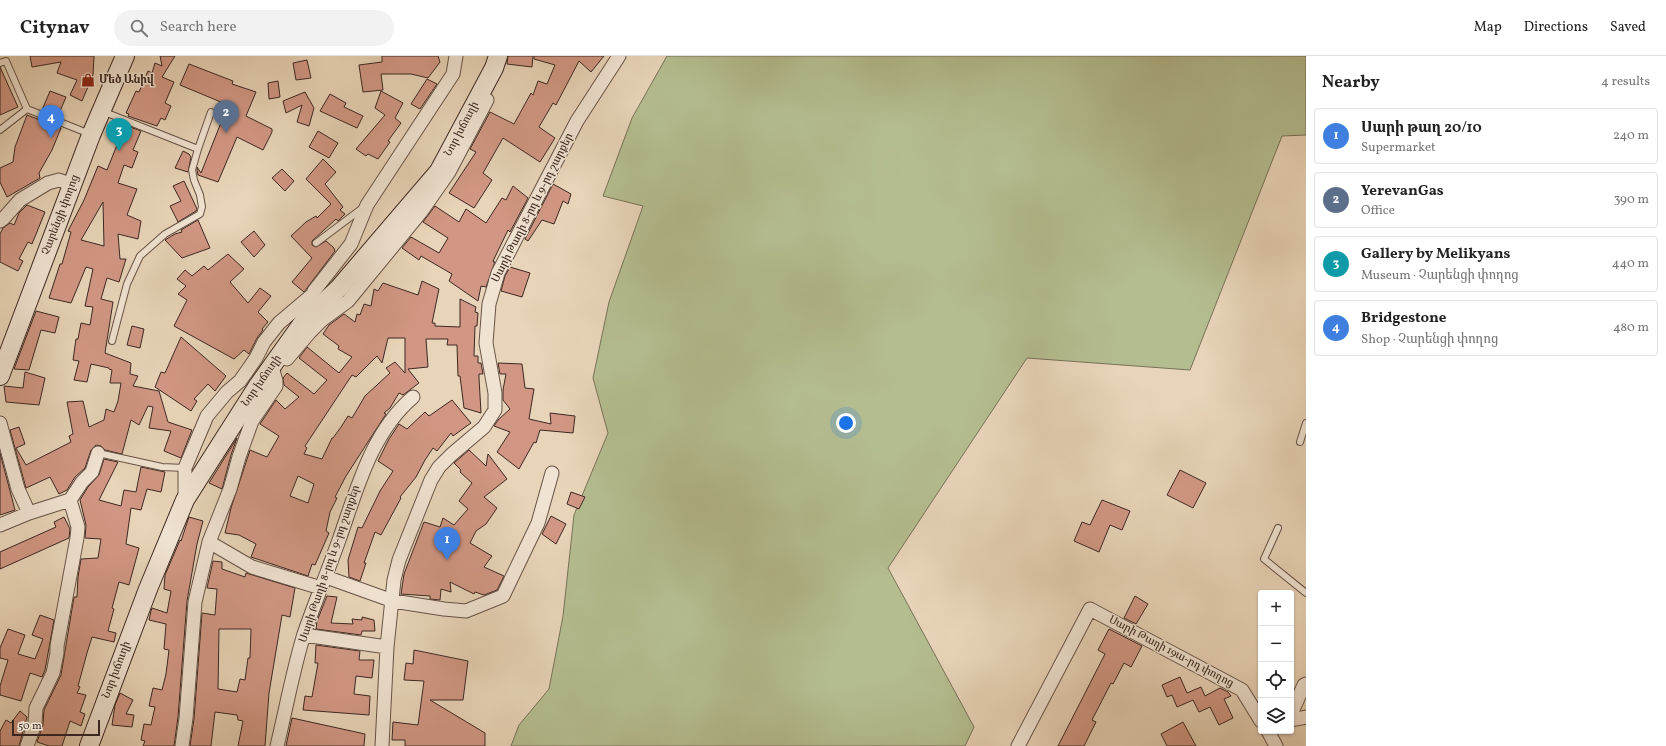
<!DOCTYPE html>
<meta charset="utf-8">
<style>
:root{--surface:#fff;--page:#f2f2f2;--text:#222;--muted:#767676;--line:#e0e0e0;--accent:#1a73e8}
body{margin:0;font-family:Vollkorn,"Noto Serif Armenian",serif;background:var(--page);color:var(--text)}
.controls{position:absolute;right:12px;bottom:12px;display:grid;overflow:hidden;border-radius:4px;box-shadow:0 1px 3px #0004}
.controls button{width:36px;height:36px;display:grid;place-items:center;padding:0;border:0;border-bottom:1px solid var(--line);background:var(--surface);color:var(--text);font:20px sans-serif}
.scale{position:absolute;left:12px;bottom:10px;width:88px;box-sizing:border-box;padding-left:4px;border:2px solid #3c2821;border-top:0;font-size:11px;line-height:14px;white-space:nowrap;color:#3c2821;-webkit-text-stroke:3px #f0e3d1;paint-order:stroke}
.you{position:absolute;left:846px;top:367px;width:14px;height:14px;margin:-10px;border:3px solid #fff;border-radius:50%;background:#1a73e8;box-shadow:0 0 0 6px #1a73e833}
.badge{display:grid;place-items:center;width:26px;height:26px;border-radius:50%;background:var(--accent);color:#fff;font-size:13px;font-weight:700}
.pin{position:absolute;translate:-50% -33px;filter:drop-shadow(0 1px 2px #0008)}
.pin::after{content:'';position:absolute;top:21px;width:14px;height:12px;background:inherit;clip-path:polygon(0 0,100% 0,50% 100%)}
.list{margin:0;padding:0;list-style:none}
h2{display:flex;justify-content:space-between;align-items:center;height:52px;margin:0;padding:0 16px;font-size:17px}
h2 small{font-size:13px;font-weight:400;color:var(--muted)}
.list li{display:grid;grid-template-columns:26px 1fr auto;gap:12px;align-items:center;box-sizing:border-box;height:56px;margin:0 8px 8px;padding:0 8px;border:1px solid var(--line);border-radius:4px}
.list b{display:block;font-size:15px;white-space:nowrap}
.list p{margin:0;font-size:13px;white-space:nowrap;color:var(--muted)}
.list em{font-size:13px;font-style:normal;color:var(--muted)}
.icon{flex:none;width:22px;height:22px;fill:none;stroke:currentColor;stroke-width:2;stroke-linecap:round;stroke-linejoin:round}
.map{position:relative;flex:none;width:1306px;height:690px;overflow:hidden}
header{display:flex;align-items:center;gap:24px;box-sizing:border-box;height:56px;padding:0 20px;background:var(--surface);border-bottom:1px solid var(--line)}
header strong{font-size:19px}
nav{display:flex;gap:22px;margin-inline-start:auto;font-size:14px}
.search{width:280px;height:36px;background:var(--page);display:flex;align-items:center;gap:10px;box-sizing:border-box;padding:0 14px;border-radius:22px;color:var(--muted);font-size:15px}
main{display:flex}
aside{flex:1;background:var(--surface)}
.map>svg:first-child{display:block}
</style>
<header>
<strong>Citynav</strong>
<div class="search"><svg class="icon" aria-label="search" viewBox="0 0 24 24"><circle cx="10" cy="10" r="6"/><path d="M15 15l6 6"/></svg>Search here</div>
<nav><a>Map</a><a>Directions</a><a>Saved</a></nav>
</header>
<main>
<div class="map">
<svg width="1306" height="690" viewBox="0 0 1306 690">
<rect width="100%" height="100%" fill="#e8d4b8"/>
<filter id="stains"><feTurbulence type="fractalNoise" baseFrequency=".005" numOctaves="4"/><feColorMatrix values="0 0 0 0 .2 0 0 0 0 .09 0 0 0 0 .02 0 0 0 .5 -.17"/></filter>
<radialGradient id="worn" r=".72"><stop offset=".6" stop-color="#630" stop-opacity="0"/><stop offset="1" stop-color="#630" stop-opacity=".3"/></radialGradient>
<!-- green -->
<path fill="#b4bd90" stroke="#787258" d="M667,0H1306V79L1282,80L1190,314L1027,302L888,512L974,671L965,690H511L519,669L549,633L563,560L574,459L608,377L593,322L609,246L643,150L603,140L632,62Z"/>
<!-- building -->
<path fill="#d19784" stroke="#3c2821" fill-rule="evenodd" d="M30,0H94L93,19L82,45L70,39L77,24L57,17L61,6L32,11Z
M160,0H175L162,21L174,26L165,47L171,50L165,64L161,62L157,70L128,60L129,58L126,57L136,35L139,36L148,15L152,17L155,7L162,10Z
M382,0H438L440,6L428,22L411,18H381L383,34L363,36L359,9L382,6Z
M508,0H533L532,11L507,8Z
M534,0H604L591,16L579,5L556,49L553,47L539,71L555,82L540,106L503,82L483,117L492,124L474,152L449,137L476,96L470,93L490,56L514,68L531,37L533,39L538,25L547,28L555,9L534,3Z
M307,4L311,22L296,24L293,7Z
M189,8L233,25L232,28L256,36L246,60L272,73V76L263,94L237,81L218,126L198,119L197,114V111L201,117L228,49L180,29Z
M0,11L18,51L0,59Z
M427,23L437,28L420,53L411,48Z
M278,25L280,41L269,43L268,27Z
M50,35L66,41L58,60L42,54Z
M381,35L403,47L395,62L401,67L388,85L390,86L378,103L368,98L366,100L356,93L385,59L375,52Z
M305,36L314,52L309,70L297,66L302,49L286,57L283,45Z
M330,38L346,47L344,51L363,60L357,72L320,55Z
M27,59L61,72L52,94L39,117L40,122L7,141L0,126V112L13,106L15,91Z
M125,69L141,75L133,94L138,96L132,112L124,109L118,127L137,133L127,159L141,165L138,183L118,178L120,203H126L119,226L107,222L101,243L113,246L105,297L131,307L130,318L138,320L133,330L159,335L168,366L192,374L181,402L164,395L171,375L149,372L153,351L148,350L139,369L131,364L122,398L105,394L101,390L96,389L91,394L85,412L75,421L67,434L59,438L50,421L26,432L10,374L19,371L25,388L16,392L26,409L71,386L69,380L73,378L67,346L83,345L89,371L104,364L106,353L114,356L118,345L121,327H110L112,314L109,313V312L91,308L87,326L74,324L79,305L73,304L76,283H78L81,267L90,269L93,251L85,250L93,213L86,211L71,247L49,242L60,208H62L71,176L68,175L84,144L98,110L107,114ZM103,146L104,190L81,184Z
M318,75L338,87L329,102L309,91Z
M183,95L189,98L191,101L188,116L175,112Z
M323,103L336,116L325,128L343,151L340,154L345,158L338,165L336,163L312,185V189L316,191L326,185L334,192L335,195L304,236L292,226L312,202L291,180L306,166L316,160L317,162L331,148L306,123Z
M282,113L294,125L285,135L272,122Z
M184,125L197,153L196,155L178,166L170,150L181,145L173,130Z
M553,128L571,138L568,148L563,145L554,168L542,164L528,185L525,183Z
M513,130L528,142L510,176L508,174L494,203L493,206H495L486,231L481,230L478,245L449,225L452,218L421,200L419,204L402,192L411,181L439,197L448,182L423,166L435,150L459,166L466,153L486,167L502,142L506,144Z
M27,149L45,156L32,188L28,186L19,203L23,205L18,215L0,206V178L3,172L10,167L14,169L19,157Z
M198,164L210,192L182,202L165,184L175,178L182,176L181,174Z
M254,175L265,189L254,201L241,186Z
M228,198L244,213L230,226L248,247L260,232L271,240L258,256L268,266L262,273L263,274L257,282L249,298L244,294L234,303L174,270L187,244L178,238L186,230L177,223L185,214L192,220L204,210L208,214Z
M510,211L530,217L522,241L501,235L505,220Z
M422,225L439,233L432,267H435V270L460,271V243L476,251L475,256L478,257L477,270H475L474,300H478V307H481L483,318H479V322L481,357L464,352L460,320H458L457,289H447L448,283H426L428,311L408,313L419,327L403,339L399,337L390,352L384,357L386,358L346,420L335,441L337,442L330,456L326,475L329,477L315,509L312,508L308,520L251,501L256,488L239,479L225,477L231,452L250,394L267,401L279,380L260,368L276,344L285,353L299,341L284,329L283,322L287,317L314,338L327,324L299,302L307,291L339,317L352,301L338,293L339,290L323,278L329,269L344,258L355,266L357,258L360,259L364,248L371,250L374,233L378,235L383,227L418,239ZM388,282H405V317L395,306L386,312L390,317L365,340L352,362L348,360L341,371L333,382H332L322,403L304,398L307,392L305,390L352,319L356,321L377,300L382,307ZM298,420L314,428L308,447L290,440Z
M36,255L59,261L55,277L41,274L29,314L14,313Z
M132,270L144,273L140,292L127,289Z
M181,281L226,320L215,335L208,328L194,343L197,345L191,355L155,331L161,316L165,317Z
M498,307L522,308L525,332L534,333L529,363L551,368L550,357L575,360L573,377L540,374L536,387L534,386L519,413L497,396L510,376L494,370L498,364L510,353L503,344V334L506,318H500Z
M25,316L45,322L39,349L6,346L4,330L23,332Z
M452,344L471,367L453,380L451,377L437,395L433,392L425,404L416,421L400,441L401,442L381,479L375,476L364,507H366L360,525L349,521L348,504L358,471L362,472L380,435L393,415L378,405L389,383L399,368L407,373L425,356L429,360Z
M237,382L231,399L222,433L209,427Z
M469,394L486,410L488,398L507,423L484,441L497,452L486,468L476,475L470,487L492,500L484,511L504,520L497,534L484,539L475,536L474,538L450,526L451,536L441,533L440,544L430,543V540L401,538L404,518L424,466L440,471L443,462L454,469L468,453L459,445L472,427L460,416L461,414L454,407Z
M0,397L15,454L0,459Z
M104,403L118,406L99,444L121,450L124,434L136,436L141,411L165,416L161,436L147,433L141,454L131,452L126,488L139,492L129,529L119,526L112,552L114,553L108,575L116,577L114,586L92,581L87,597L78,630L80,631L77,637L86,639L80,656L85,658L81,670L70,665L62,690H49L37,686L43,669L44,654L61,619L74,541H77L78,521L81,503L98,502L101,483L85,482L86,469L80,444L88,431L99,419Z
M1180,414L1206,427L1193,452L1167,439Z
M571,436L585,441L579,453L567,448Z
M1102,444L1130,455L1122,474L1110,469L1099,496L1074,485L1082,466L1090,469Z
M551,460L566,468L556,488L542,478Z
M64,461L70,473L69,482L0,513V496L56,471L54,466Z
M189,461L203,465L197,488L187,545L178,661L174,690H143L145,685L141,684L144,668L151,669L155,651L149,650L153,632L162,634L166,618L169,594L164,593L166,568L149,564L151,555L152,552L167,557L171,535L164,533L165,519L180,484L181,485Z
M213,505L222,506V513L245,521L246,517L295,532L290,561L282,559L269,637L265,690H238L243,665L238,664L237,659L215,656L211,690H190L194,663L202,557L215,559L217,533L207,532ZM219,573H251L250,602H248L245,624L240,623L237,636L218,633Z
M327,540L337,541L331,567L353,568L352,563L362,564V561L374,564L375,575H362L361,579L316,573L317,565Z
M1135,540L1148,548L1136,568L1124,562Z
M40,559L54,564L45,614L42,621L30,617L21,645L0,639V630L8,604L0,602V592L8,573L25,579L18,598L35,603L43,583L32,579Z
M1109,573L1142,590L1131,611L1124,607L1113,628L1111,627L1092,664L1096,666L1084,690H1058L1105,598L1098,594Z
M316,589L360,595L359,604H374L372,622L356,620L354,638L370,640L369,659L303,654L305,640L312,641L318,607H315Z
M414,594L468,605L463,644H430L485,677V690H405V684H392L393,666L418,669L424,625L404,624L406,607L413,608Z
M1180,621L1187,637L1201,631L1205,640L1220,632L1228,636L1231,640L1224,643L1233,662L1219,669L1210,651L1199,656L1193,644L1177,651L1172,639L1167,641L1162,629Z
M120,637L133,644L126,658L134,659L132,671L112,669L115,649Z
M20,655L27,661L19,690H0V675L6,664L11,667Z
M292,662L365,678L364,690H286Z
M1183,666L1196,690H1167L1161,678Z"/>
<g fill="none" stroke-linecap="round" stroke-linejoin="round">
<!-- lane casing -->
<g stroke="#675347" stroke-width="8">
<path id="lane" d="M0,7L6,5L27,53
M102,55L198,93L192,114L194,124L200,139L202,151L200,158L165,178L140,200L127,228L112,285
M0,74L27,53L90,78
M198,93L211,56
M316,187L364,151
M1300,386L1306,367
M98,397L162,411L185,412
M1278,472L1264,503L1306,537"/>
</g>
<!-- street casing -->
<g stroke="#675347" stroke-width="15">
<path id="street" d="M456,0L453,18L367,149L351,188L314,235L304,265L322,264L348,245L421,156L449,116L487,44
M0,165L4,162L20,144L48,127L59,124L73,129
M287,303L310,276L322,264
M0,367L18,433L29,457
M185,444V412L207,360L227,336L240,325L256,302L264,286L279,267L312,239
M0,469L29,457L70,444L82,426L92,416L98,397
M209,486L252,511L321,532
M326,521L393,545L444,553L466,555L503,540L538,467L552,417
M304,579L387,591
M1291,658L1304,629L1306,628
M1291,664L1306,661
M1268,675L1276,690
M27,690L35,667L36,652L53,617L57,597V590L77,482L78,471L70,444
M182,690L186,662L195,546L209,486L230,433L239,401L252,365L276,330V325L272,311
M277,690C286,653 293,614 304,578C315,546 328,515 339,484C357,433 371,377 413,341
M382,690L387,591L394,524L399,504L431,424L439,411L451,399L484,371L495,354V337L486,287L489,248L498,217L577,65L619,0
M1018,690L1090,553L1242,634L1261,665"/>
</g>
<!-- secondary casing -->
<g stroke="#3c2821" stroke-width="20">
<path id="secondary" d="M0,320L91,79L125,0
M89,690L148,533L185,444L257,331L304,265L339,232L439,115L494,12L498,0"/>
</g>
<!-- lane -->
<use href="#lane" stroke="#f0e3d1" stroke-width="6"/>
<!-- street -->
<use href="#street" stroke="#f0e3d1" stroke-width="13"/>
<!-- secondary -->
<use href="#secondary" stroke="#f0e3d1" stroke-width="18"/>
</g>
<!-- icons -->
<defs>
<g id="shop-bare" transform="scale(1.08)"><path d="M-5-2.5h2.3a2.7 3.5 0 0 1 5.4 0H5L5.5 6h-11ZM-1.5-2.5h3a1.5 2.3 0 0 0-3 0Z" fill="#8f2418" stroke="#f0e3d1" stroke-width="2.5" paint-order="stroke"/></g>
</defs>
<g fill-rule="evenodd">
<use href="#shop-bare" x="88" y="24"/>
</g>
<g text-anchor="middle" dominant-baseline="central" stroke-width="3" stroke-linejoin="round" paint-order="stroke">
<!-- poi labels -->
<g font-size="11" font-weight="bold" fill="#3c2821" stroke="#f0e3d1" text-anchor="start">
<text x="99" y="24">Մեծ Անիվ</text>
</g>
<!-- street labels -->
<g font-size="11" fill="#3c2821" stroke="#f0e3d1">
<text transform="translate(462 73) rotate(-62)">Նոր խճուղի</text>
<text transform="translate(533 152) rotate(-63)">Սարի Թաղի 8-րդ և 9-րդ շարքեր</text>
<text transform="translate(61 159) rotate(-69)">Չարենցի փողոց</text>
<text transform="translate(262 325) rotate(-55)">Նոր խճուղի</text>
<text transform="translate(330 508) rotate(-71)">Սարի Թաղի 8-րդ և 9-րդ շարքեր</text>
<text transform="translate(1171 596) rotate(28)">Սարի Թաղի 19ա-րդ փողոց</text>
<text transform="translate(117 614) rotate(-69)">Նոր խճուղի</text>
</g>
</g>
<rect width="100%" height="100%" filter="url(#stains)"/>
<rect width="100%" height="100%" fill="url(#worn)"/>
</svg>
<div class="controls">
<button>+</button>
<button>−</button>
<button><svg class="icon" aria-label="locate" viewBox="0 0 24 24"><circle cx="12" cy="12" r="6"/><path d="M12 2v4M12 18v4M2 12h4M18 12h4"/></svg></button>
<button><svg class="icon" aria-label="layers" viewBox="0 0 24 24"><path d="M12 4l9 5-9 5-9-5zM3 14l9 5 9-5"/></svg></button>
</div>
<div class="scale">50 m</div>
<div class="you"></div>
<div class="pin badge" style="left:447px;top:504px;background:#3f7fe0">1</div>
<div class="pin badge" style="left:226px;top:77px;background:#5c6f8a">2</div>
<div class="pin badge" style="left:119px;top:95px;background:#0f9aa8">3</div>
<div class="pin badge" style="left:51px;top:82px;background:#3f7fe0">4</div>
</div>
<aside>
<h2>Nearby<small>4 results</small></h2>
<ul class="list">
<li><span class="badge" style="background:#3f7fe0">1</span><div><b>Սարի թաղ 20/10</b><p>Supermarket</p></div><em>240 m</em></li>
<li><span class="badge" style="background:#5c6f8a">2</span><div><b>YerevanGas</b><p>Office</p></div><em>390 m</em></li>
<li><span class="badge" style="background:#0f9aa8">3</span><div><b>Gallery by Melikyans</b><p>Museum · Չարենցի փողոց</p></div><em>440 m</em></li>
<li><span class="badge" style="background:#3f7fe0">4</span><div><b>Bridgestone</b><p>Shop · Չարենցի փողոց</p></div><em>480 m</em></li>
</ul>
</aside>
</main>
